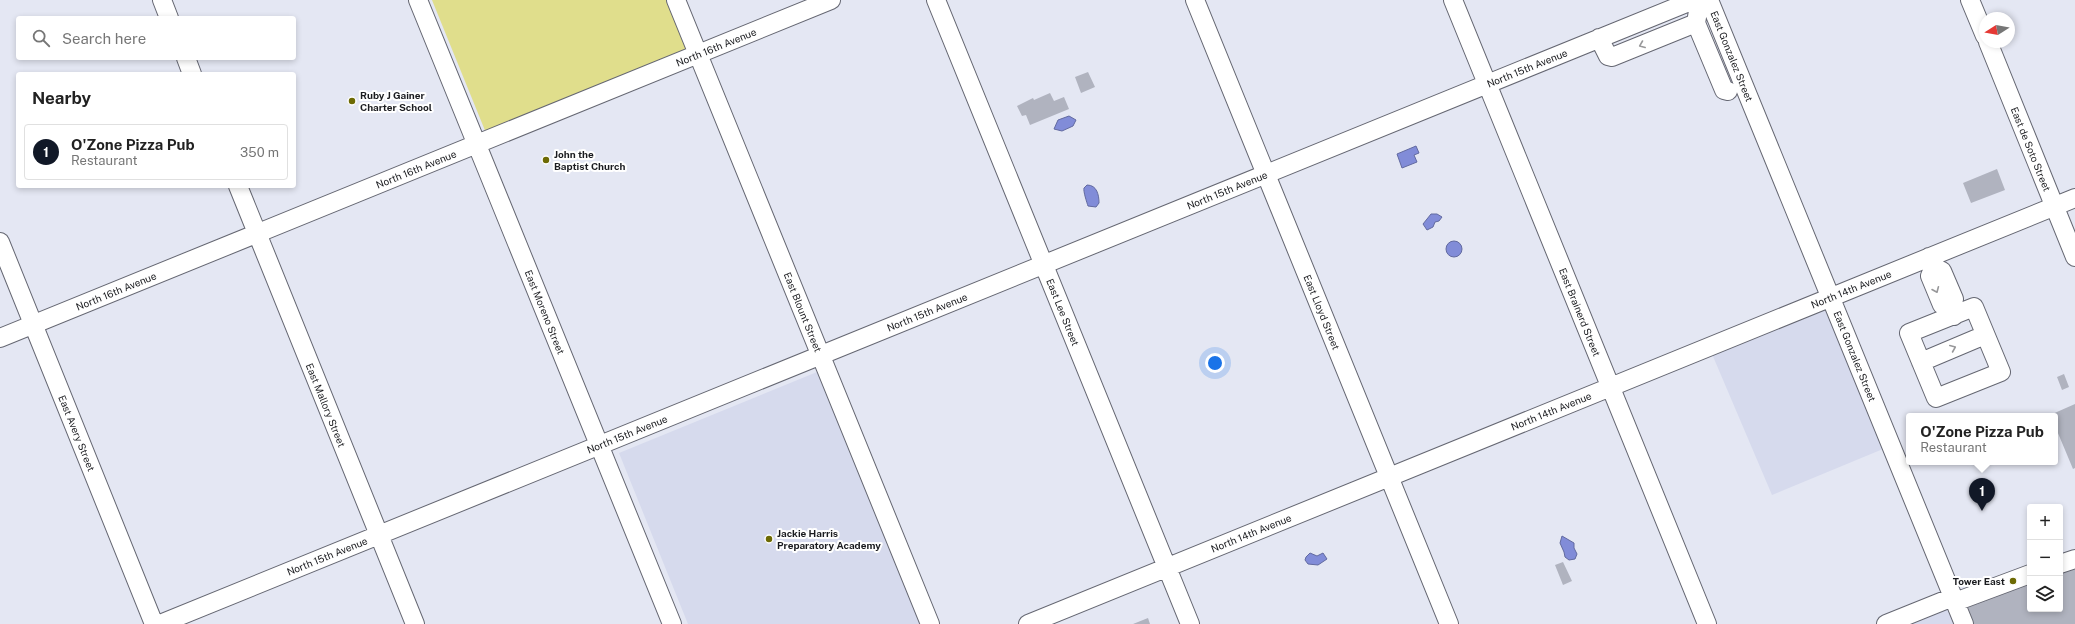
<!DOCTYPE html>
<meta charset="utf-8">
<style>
:root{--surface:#fff;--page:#f6f6f6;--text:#222;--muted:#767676;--line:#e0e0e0;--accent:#111827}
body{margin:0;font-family:"Public Sans",sans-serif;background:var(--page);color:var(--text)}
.controls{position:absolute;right:12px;bottom:12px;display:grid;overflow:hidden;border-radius:4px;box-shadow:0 2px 6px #0003}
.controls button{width:36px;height:36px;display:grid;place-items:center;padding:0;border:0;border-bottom:1px solid var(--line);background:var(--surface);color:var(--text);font:20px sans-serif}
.compass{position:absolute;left:1979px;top:12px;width:36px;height:36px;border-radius:50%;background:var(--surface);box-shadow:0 2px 6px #0003;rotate:259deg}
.you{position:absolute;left:1215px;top:363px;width:14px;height:14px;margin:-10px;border:3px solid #fff;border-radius:50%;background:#1a73e8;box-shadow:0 0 0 6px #1a73e833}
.badge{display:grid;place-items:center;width:26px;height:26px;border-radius:50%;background:var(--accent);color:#fff;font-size:13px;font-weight:700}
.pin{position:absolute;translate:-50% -33px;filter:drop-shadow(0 1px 2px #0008)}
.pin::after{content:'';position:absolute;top:21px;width:14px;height:12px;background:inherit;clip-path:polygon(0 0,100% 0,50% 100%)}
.popup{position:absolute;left:1906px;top:413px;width:152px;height:52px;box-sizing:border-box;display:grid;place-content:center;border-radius:4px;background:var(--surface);filter:drop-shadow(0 1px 3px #0005);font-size:13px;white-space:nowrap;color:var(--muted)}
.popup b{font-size:15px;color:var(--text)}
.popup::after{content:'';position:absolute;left:50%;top:100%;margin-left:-8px;border:8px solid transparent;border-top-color:var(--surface)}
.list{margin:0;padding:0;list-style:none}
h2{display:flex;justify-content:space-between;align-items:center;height:52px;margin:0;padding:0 16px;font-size:17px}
h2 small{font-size:13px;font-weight:400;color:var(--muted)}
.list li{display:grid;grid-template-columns:26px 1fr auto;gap:12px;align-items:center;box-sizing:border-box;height:56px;margin:0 8px 8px;padding:0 8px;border:1px solid var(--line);border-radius:4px}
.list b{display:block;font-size:15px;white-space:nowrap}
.list p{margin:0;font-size:13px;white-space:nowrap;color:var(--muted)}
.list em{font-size:13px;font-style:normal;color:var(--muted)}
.icon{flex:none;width:22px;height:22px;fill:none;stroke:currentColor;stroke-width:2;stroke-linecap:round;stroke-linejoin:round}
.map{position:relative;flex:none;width:2075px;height:624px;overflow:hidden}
.search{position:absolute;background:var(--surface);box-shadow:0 2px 6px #0003;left:16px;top:16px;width:280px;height:44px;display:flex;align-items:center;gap:10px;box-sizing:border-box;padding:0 14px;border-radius:4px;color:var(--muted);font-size:15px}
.panel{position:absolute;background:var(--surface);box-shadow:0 2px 6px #0003;left:16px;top:72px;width:280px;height:116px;border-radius:4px}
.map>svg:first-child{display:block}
</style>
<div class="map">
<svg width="2075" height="624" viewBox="0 0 2075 624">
<rect width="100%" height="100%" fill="#e4e7f3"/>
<!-- built -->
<path fill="#d6daed" d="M1825,308L1883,449L1772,495L1712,354Z
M817,372L920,624H688L619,453Z
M1948,607L1954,624H1906Z"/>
<!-- green -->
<path fill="#e0de8c" d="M432,0H666L689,53L486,133Z"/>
<!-- water -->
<path fill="#818cd8" stroke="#626aa0" d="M1069,116L1076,120L1073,126L1062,131L1054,129L1058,120Z
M1416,146L1419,153L1414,155L1417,162L1402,168L1397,154Z
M1087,185C1097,185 1099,195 1099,203L1096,207L1088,206C1087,203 1083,191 1084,188Z
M1431,214H1437L1442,217L1439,221L1435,222L1433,227L1427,230L1423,224Z
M1446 249a8 8 0 1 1 16 0a8 8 0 1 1-16 0Z
M1562,536L1574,543V548L1577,554L1575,559L1569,560L1565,557L1564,552L1560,543Z
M1310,553L1317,556L1323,553L1327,559L1318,565L1308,564L1305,560L1306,557Z"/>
<!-- building -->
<path fill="#b0b3bf" d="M1088,72L1095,87L1081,93L1075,77Z
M1050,93L1054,101L1064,97L1069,109L1030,125L1026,115L1022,116L1017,106L1033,98L1034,100Z
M1997,169L2005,190L1971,203L1963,183Z
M2064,374L2069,387L2062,390L2057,377Z
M2075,404V468L2073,469L2055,426V416L2050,415Z
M2075,552V624H1973L1961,594L2030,569V609H2060V557Z
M1563,562L1572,581L1563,585L1555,565Z
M1148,618L1150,624H1133Z"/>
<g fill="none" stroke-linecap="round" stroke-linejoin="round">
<!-- minor casing -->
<g stroke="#656772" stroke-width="20">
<path id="minor" d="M162,0L169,18
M418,0L672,624
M676,0L930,624
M936,0L1190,624
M1195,0L1449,624
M1453,0L1707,624
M1709,0L1964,624
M1970,0L1985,36
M1698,11L1696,23L1724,90L1728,91
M1599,38L1608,56L1612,57L1696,23
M1988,42L2075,257
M186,58L192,74
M238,186L415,624
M0,242L154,624
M1929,257L1934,267L1942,271L1954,299L1951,309
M1934,267L1930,276L1942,305L1951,309L1954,316
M1974,307L2001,372L1936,398L1909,333Z
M0,338L831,0
M1921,362L1985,335
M2060,564L2075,559
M1955,602L2030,574
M160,624L1694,0
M1028,624L2075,198
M1886,624L1953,597"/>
</g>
<!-- minor -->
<use href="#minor" stroke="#fff" stroke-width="18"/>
</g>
<!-- one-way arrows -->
<defs><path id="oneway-chevron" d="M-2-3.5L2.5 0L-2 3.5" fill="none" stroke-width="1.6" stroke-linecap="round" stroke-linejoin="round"/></defs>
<g stroke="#98989a">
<use href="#oneway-chevron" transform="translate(1642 45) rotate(158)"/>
<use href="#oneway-chevron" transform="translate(1936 290) rotate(67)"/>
<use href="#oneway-chevron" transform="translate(1953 348) rotate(-23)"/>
</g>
<!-- markers -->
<g fill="#6d6a04" stroke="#fff" stroke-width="1.5">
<circle cx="352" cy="101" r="4"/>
<circle cx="546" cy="160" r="4"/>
<circle cx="769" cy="539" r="4"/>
<circle cx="2013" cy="581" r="4"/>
</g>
<g text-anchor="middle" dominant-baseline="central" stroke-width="4" stroke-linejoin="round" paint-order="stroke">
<!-- street labels -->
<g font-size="10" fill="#1a1b1f" stroke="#fff">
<text transform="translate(716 47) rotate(-22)">North 16th Avenue</text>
<text transform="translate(1732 56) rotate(68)">East Gonzalez Street</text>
<text transform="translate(1527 68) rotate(-22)">North 15th Avenue</text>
<text transform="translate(2031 149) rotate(68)">East de Soto Street</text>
<text transform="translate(416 169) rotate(-22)">North 16th Avenue</text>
<text transform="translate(1227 190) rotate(-22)">North 15th Avenue</text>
<text transform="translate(1851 289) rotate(-22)">North 14th Avenue</text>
<text transform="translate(116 291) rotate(-22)">North 16th Avenue</text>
<text transform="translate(545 312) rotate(68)">East Moreno Street</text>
<text transform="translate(803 312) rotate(68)">East Blount Street</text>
<text transform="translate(927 312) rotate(-22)">North 15th Avenue</text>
<text transform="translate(1063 312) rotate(68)">East Lee Street</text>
<text transform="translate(1322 312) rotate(68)">East Lloyd Street</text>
<text transform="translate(1580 312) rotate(68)">East Brainerd Street</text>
<text transform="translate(1855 356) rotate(68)">East Gonzalez Street</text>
<text transform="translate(326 405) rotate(68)">East Mallory Street</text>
<text transform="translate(1551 411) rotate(-22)">North 14th Avenue</text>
<text transform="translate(77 433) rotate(68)">East Avery Street</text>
<text transform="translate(627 434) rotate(-22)">North 15th Avenue</text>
<text transform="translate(1251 533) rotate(-22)">North 14th Avenue</text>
<text transform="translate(327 556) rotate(-22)">North 15th Avenue</text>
</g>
<!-- poi labels -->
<g font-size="10" font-weight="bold" fill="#1a1b1f" stroke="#fff" text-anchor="start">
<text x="360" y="95">Ruby J Gainer<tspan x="360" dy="12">Charter School</tspan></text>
<text x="554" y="154">John the<tspan x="554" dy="12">Baptist Church</tspan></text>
<text x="777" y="533">Jackie Harris<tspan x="777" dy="12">Preparatory Academy</tspan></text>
<text x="2005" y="581" text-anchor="end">Tower East</text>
</g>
</g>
</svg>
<div class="controls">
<button>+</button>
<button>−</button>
<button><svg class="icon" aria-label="layers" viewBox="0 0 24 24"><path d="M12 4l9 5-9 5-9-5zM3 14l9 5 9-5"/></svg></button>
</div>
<svg class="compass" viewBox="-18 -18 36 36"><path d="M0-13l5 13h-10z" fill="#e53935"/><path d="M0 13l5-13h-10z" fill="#767676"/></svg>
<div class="you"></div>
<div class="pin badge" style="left:1982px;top:511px">1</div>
<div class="popup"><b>O'Zone Pizza Pub</b>Restaurant</div>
<div class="search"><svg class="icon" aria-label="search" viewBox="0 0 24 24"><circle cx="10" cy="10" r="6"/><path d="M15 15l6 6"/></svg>Search here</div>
<section class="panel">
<h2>Nearby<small></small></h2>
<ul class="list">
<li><span class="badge">1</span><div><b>O'Zone Pizza Pub</b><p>Restaurant</p></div><em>350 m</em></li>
</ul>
</section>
</div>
